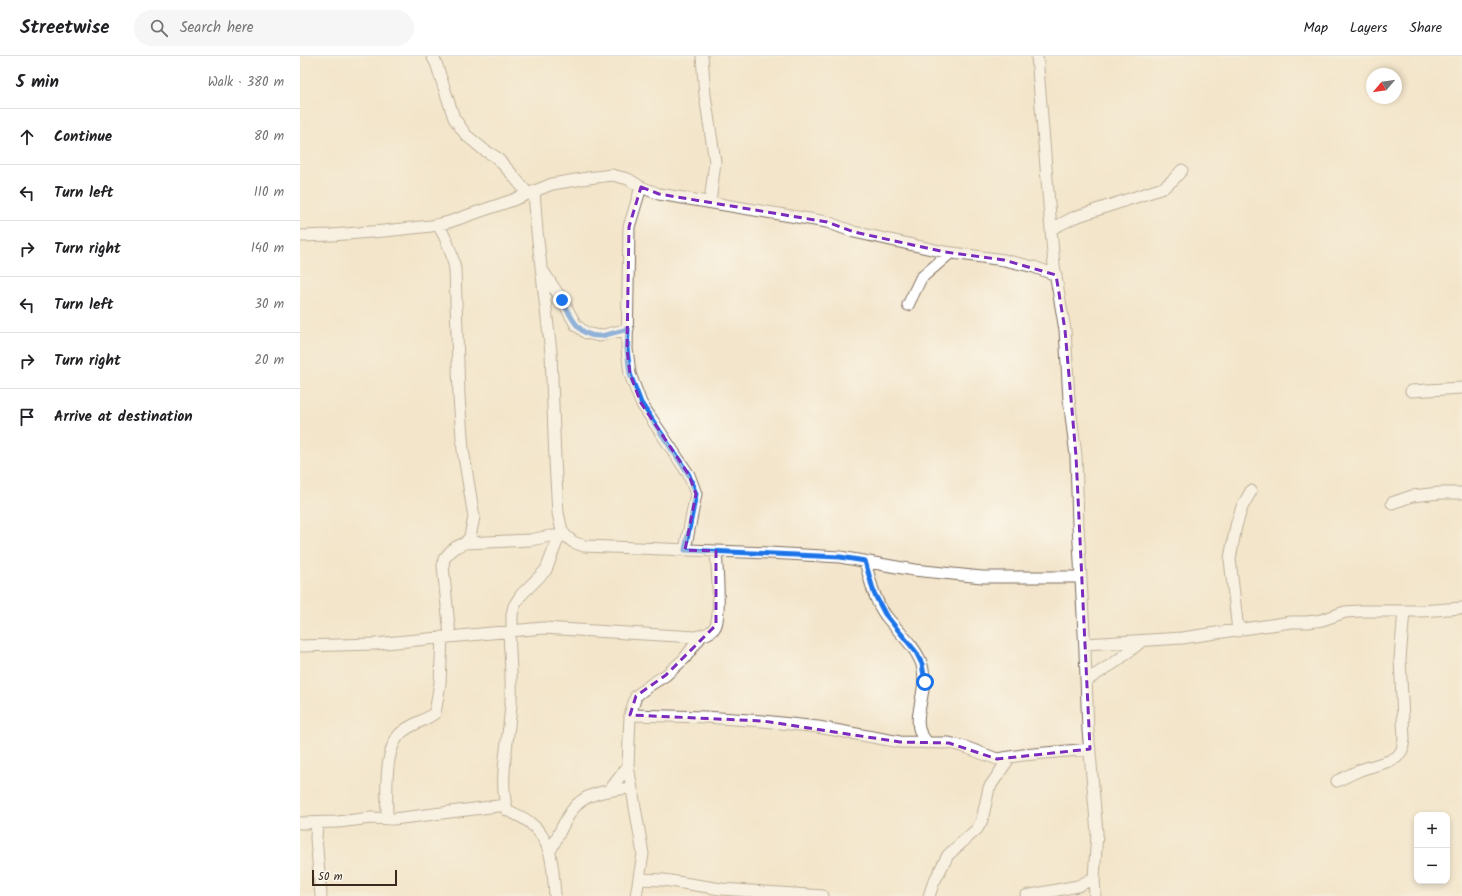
<!DOCTYPE html>
<meta charset="utf-8">
<style>
:root{--surface:#fff;--page:#f6f6f6;--text:#202124;--muted:#757577;--line:#e0e0e0}
body{margin:0;font-family:Kalam,sans-serif;background:var(--page);color:var(--text)}
.controls{position:absolute;right:12px;bottom:12px;display:grid;overflow:hidden;border-radius:8px;box-shadow:0 2px 6px #0003}
.controls button{width:36px;height:36px;display:grid;place-items:center;padding:0;border:0;border-bottom:1px solid var(--line);background:var(--surface);color:var(--text);font:20px sans-serif}
.compass{position:absolute;left:1066px;top:12px;width:36px;height:36px;border-radius:50%;background:var(--surface);box-shadow:0 2px 6px #0003;rotate:241deg}
.scale{position:absolute;left:12px;bottom:10px;width:85px;box-sizing:border-box;padding-left:4px;border:2px solid #3b2a1e;border-top:0;font-size:11px;line-height:14px;white-space:nowrap;color:#3b2a1e;-webkit-text-stroke:3px #fbf7ec;paint-order:stroke}
.stop{position:absolute;width:12px;height:12px;margin:-9px;border:3px solid #1a73e8;border-radius:50%;background:#fff}
.stop.end{background:#1a73e8;border-color:#fff;box-shadow:0 1px 4px #0008}
.list{margin:0;padding:0;list-style:none}
h2{display:flex;justify-content:space-between;align-items:center;height:52px;margin:0;padding:0 16px;font-size:17px}
h2 small{font-size:13px;font-weight:400;color:var(--muted)}
.list li{display:grid;grid-template-columns:26px 1fr auto;gap:12px;align-items:center;box-sizing:border-box;height:56px;padding:0 16px;border-top:1px solid var(--line)}
.list b{display:block;font-size:15px;white-space:nowrap}
.list em{font-size:13px;font-style:normal;color:var(--muted)}
.icon{flex:none;width:22px;height:22px;fill:none;stroke:currentColor;stroke-width:2;stroke-linecap:round;stroke-linejoin:round}
.map{position:relative;flex:none;width:1162px;height:840px;overflow:hidden}
header{display:flex;align-items:center;gap:24px;box-sizing:border-box;height:56px;padding:0 20px;background:var(--surface);border-bottom:1px solid var(--line)}
header strong{font-size:19px}
nav{display:flex;gap:22px;margin-inline-start:auto;font-size:14px}
.search{width:280px;height:36px;background:var(--page);display:flex;align-items:center;gap:10px;box-sizing:border-box;padding:0 14px;border-radius:22px;color:var(--muted);font-size:15px}
main{display:flex}
aside{flex:1;background:var(--surface)}
.map>svg:first-child{display:block}
</style>
<header>
<strong>Streetwise</strong>
<div class="search"><svg class="icon" aria-label="search" viewBox="0 0 24 24"><circle cx="10" cy="10" r="6"/><path d="M15 15l6 6"/></svg>Search here</div>
<nav><a>Map</a><a>Layers</a><a>Share</a></nav>
</header>
<main>
<aside>
<h2>5 min<small>Walk · 380 m</small></h2>
<ul class="list">
<li><svg class="icon" aria-label="ahead" viewBox="0 0 24 24"><path d="M12 20V5M6 11l6-6 6 6"/></svg><div><b>Continue</b></div><em>80 m</em></li>
<li><svg class="icon" aria-label="left" viewBox="0 0 24 24"><path d="M17 20v-9H6M10 6l-5 5 5 5"/></svg><div><b>Turn left</b></div><em>110 m</em></li>
<li><svg class="icon" aria-label="right" viewBox="0 0 24 24"><path d="M7 20v-9h11M14 6l5 5-5 5"/></svg><div><b>Turn right</b></div><em>140 m</em></li>
<li><svg class="icon" aria-label="left" viewBox="0 0 24 24"><path d="M17 20v-9H6M10 6l-5 5 5 5"/></svg><div><b>Turn left</b></div><em>30 m</em></li>
<li><svg class="icon" aria-label="right" viewBox="0 0 24 24"><path d="M7 20v-9h11M14 6l5 5-5 5"/></svg><div><b>Turn right</b></div><em>20 m</em></li>
<li><svg class="icon" aria-label="arrive" viewBox="0 0 24 24"><path d="M6 21V4h12l-3 4 3 4H6"/></svg><div><b>Arrive at destination</b></div></li>
</ul>
</aside>
<div class="map">
<svg width="1162" height="840" viewBox="0 0 1162 840">
<rect width="100%" height="100%" fill="#fbf7ec"/>
<filter id="ink" filterUnits="userSpaceOnUse"><feTurbulence type="fractalNoise" baseFrequency=".025" numOctaves="2"/><feDisplacementMap in="SourceGraphic" scale="8" xChannelSelector="R" yChannelSelector="G"/><feConvolveMatrix kernelMatrix="1 2 1 2 8 2 1 2 1" color-interpolation-filters="sRGB"/></filter>
<filter id="wash" filterUnits="userSpaceOnUse"><feTurbulence type="fractalNoise" baseFrequency=".012" numOctaves="4" result="noise"/><feDisplacementMap in="SourceGraphic" scale="16" xChannelSelector="R" yChannelSelector="G"/><feGaussianBlur stdDeviation="0.9" result="paint"/><feColorMatrix in="noise" values="0 0 0 0 0 0 0 0 0 0 0 0 0 0 0 0 0 1.4 0 .05"/><feComposite in="paint" operator="in"/></filter>
<g filter="url(#wash)">
<rect width="100%" height="100%" fill="#f3e5cb"/>
</g>
<g filter="url(#ink)">
<g fill="none" stroke-linecap="round" stroke-linejoin="round">
<!-- street casing -->
<g stroke="#7b6b5b" stroke-width="13">
<path id="street" d="M132,0L136,7L154,62L166,79L184,94L196,101L211,117L228,138
M402,0L405,39L415,106L410,146
M737,0L754,210L765,274L769,343L776,400L778,469L785,595L788,674L797,777L794,822L795,840
M341,131L329,171L327,293L330,318L341,347L389,419L396,438L385,494
M234,135L237,176L251,296L255,404L258,457L262,475L266,480L273,486L284,490L469,497L540,501L614,514L682,521H781
M138,169C147,183 152,196 155,213L159,341L163,394L174,461L170,481L165,487L156,491L150,496L144,503L143,510L150,580
M751,173L775,161L863,132L873,124L882,114
M0,180L32,179L84,175L131,170L149,166L213,144L252,128L288,122L312,119L328,123L341,131L359,138L527,166L554,176L645,196L704,204L734,211L756,219
M243,215L262,244L276,269L286,277L299,280L328,273
M608,249L621,222L650,197
M1111,335L1162,332
M1092,447L1112,440L1140,437H1162
M165,487L230,484L250,480H266
M565,505C570,524 574,544 586,560C597,574 617,592 622,609C629,632 613,659 620,676C622,680 625,683 627,687
M209,575C210,599 212,622 211,646C210,680 198,721 207,754C214,758 223,761 229,766C253,784 253,812 255,840
M212,575V559L214,550L221,539L246,514L259,480
M938,575L930,503L936,470L942,451L951,435
M785,588L882,582L991,566H1008L1022,564L1045,556L1061,555H1121L1162,552
M0,590L75,588L243,572L395,581C403,579 412,578 416,569C421,555 417,511 416,495
M787,624L817,605L842,585
M330,659L405,661L463,665L518,671L600,686L649,687L665,691L697,703L723,699L790,693
M1037,725L1060,714L1089,705L1097,701L1102,694L1104,683L1100,603L1104,555
M309,735L328,710
M87,763C87,739 83,692 102,676C112,668 124,665 135,657L140,627L142,581
M0,767L38,766L71,762L94,763L206,749
M17,767L16,782L21,840
M250,795C258,781 268,754 281,745C295,735 314,734 331,732
M339,823L364,824L421,833L523,840
M336,840L343,798L328,710L330,659L336,640L350,629L366,619L384,603L402,579
M629,840L633,828L648,799L677,773L682,764L689,732L710,701
M726,840L778,830L794,822"/>
</g>
<!-- street -->
<use href="#street" stroke="#fff" stroke-width="11"/>
</g>
</g>
<g fill="none" stroke-linecap="round" stroke-linejoin="round" filter="url(#ink)">
<!-- route -->
<path stroke="#1a73e8" stroke-width="5" d="M262,244C270,259 279,282 300,280C309,279 319,275 328,273L327,293L330,318L341,347L389,419L396,438L385,494L540,501L565,505L574,537L585,558L616,596L622,608L625,626"/>
</g>
<!-- marked area -->
<path d="M0 0H1162V840H0ZM341,131L359,138L527,166L554,176L645,196L704,204L756,219L765,274L776,400L790,693L697,703L649,687L600,686L463,665L330,659L336,640L366,619L416,569V495L385,494L396,438L389,419L341,347L330,318L327,293L329,171Z" fill="#f3e5cb" fill-opacity=".55" fill-rule="evenodd"/>
<path fill="none" stroke="#7b2cbf" stroke-width="3" stroke-dasharray="8 5" stroke-linejoin="round" d="M341,131L359,138L527,166L554,176L645,196L704,204L756,219L765,274L776,400L790,693L697,703L649,687L600,686L463,665L330,659L336,640L366,619L416,569V495L385,494L396,438L389,419L341,347L330,318L327,293L329,171Z"/>
</svg>
<div class="controls">
<button>+</button>
<button>−</button>
</div>
<svg class="compass" viewBox="-18 -18 36 36"><path d="M0-13l5 13h-10z" fill="#e53935"/><path d="M0 13l5-13h-10z" fill="#757577"/></svg>
<div class="scale">50 m</div>
<div class="stop" style="left:625px;top:626px"></div>
<div class="stop end" style="left:262px;top:244px"></div>
</div>
</main>
